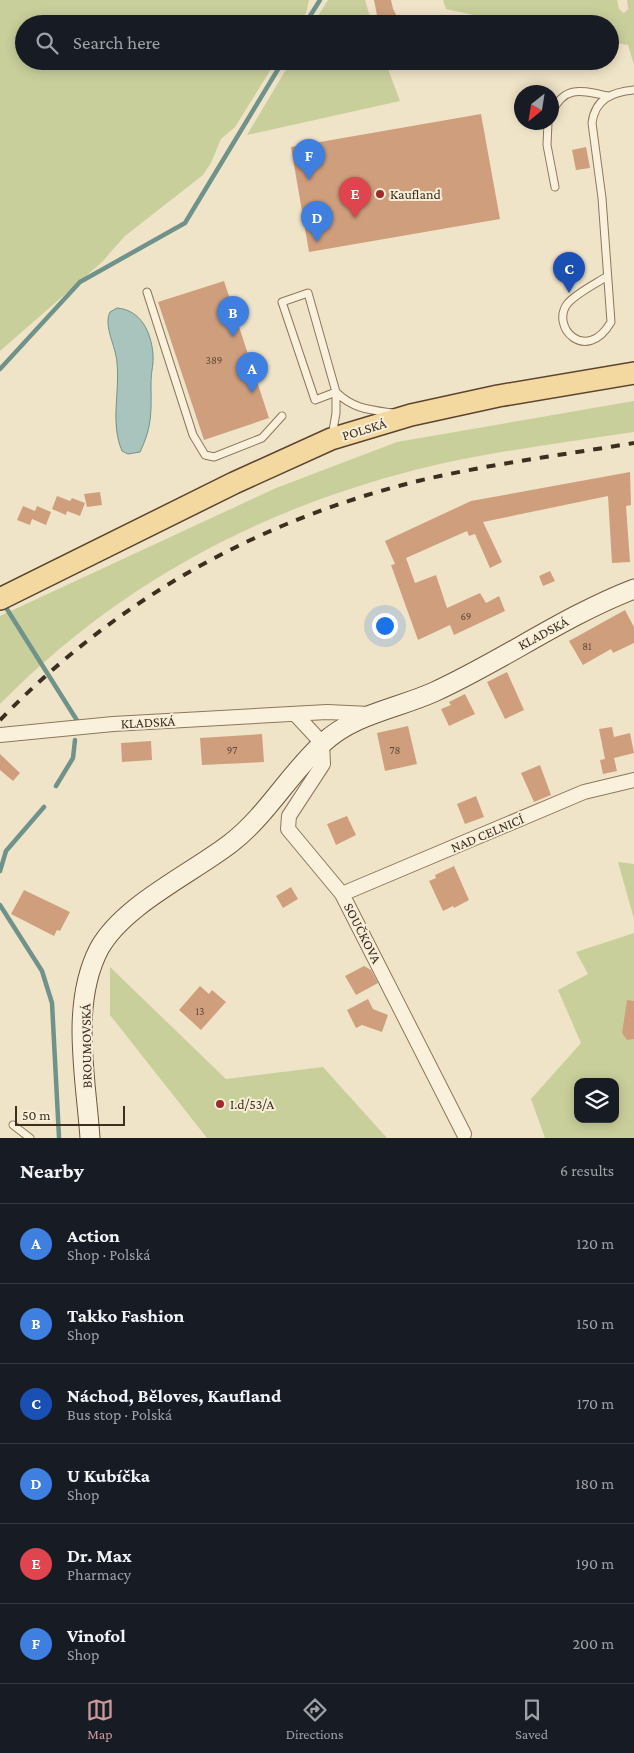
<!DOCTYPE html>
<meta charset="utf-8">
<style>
:root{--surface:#171b24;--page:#242831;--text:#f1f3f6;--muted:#9ea1a6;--line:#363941;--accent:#cc999b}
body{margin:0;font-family:"Crimson Pro",serif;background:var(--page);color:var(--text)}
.controls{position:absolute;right:15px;bottom:15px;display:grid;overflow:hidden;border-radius:10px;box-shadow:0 2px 12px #0003}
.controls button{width:45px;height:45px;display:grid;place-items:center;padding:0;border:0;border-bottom:1px solid var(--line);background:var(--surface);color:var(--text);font:25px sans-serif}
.compass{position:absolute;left:514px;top:85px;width:45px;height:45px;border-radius:50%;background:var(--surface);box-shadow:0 2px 12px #0003;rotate:210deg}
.scale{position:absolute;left:15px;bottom:12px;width:110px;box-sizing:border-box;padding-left:5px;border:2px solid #3d2e20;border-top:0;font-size:14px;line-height:18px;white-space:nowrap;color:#3d2e20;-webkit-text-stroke:4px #f7eed8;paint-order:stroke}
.you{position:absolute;left:384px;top:625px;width:18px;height:18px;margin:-12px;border:4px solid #fff;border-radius:50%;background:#1a73e8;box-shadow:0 0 0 8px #1a73e833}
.badge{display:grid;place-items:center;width:32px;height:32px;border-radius:50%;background:var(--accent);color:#fff;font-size:16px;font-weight:700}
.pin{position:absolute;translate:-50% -41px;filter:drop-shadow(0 1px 2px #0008)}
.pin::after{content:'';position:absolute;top:26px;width:18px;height:15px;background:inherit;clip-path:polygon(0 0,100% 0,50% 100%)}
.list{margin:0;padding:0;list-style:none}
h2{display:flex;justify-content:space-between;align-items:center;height:65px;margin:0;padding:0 20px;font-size:21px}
h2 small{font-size:16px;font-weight:400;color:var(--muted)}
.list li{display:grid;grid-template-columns:32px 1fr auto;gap:15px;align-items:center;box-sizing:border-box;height:80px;padding:0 20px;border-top:1px solid var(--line)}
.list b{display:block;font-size:19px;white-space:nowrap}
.list p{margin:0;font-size:16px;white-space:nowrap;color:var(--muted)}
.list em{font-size:16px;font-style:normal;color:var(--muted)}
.icon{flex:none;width:28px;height:28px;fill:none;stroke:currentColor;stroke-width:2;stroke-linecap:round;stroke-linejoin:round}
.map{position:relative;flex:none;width:634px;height:1138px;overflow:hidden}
.search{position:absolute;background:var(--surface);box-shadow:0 2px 12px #0003;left:15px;right:15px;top:15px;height:55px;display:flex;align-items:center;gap:12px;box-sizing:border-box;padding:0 18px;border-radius:28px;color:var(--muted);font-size:19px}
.sheet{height:545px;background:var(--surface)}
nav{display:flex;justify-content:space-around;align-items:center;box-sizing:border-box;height:70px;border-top:1px solid var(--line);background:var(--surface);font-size:14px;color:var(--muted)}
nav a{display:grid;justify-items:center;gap:2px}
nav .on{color:var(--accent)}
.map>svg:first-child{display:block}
</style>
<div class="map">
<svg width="634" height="1138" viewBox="0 0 634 1138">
<rect width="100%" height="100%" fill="#f0e4c8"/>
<!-- green -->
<path fill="#c9cf9b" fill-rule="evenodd" d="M0,0H309L306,13L299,24H24V61H276L235,127L221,139L211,163L203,175L125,236L102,262L0,351Z
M328,0H365L372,24H313Z
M443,0H617L619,9L624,13L628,9L627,0H634V65L628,45L610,42V24H515L446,9Z
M291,61H385L400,101L247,135Z
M634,401V432C561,443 486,452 415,470C255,511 116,586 0,704V616L276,488L397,442Z
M618,862L634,864V919Z
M634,933V1138H545L531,1099L581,1043L558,990L588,974L576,952ZM578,1082H615V1119H578Z
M110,967L226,1079L323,1067L387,1138H207L110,1015Z"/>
<!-- water -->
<path fill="#a9c4bc" stroke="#6f938a" d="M117,308C141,310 151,332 153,354C154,363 151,372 151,381C151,410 153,425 140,452L128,454L122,451C110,422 120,393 117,363C116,346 103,326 110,312Z"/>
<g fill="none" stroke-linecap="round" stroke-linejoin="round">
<!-- stream -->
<path stroke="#6f938a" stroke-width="4.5" d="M305,24L320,0
M0,369L80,282L185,223L283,61
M5,606L78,722
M56,786L73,758L75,740
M0,871L6,851L44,807
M0,905L42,971L52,1003L59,1137"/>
</g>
<!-- building -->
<path fill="#cf9f7d" d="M374,0H391L393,9L401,24H382L377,15Z
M481,114L500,219L309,252L291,147Z
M586,147L590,168L576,170L572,150Z
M224,281L269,418L204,440L158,302Z
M630,472L631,505L626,506L630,562L612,563L608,496L483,522L502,562L490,568L475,534L469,536L467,531L406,558L415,583L436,575L447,608L480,593L486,603L499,596L505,611L454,635L450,625L418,640L391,565L395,564L385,541L471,501Z
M100,492L102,505L87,507L84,494Z
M57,496L70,501L72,498L85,503L80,516L67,511L66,515L52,509Z
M23,506L35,511L37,506L51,512L46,525L32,519L30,525L17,520Z
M550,571L555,581L543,586L539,576Z
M625,610L634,627V643L613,653L611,649L583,665L569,641Z
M507,672L524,710L505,719L487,682Z
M465,694L475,714L449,726L441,709L451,705L449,702Z
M408,726L417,764L385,771L377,733Z
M612,727L614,737L630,733L634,753L614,758L617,771L603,774L600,760L605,759L599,729Z
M262,734L264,762L202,765L200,738Z
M151,741L152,760L122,762L121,743Z
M0,754L20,773L13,781L0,770Z
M540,765L551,795L534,802L521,773Z
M476,796L484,817L465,824L457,804Z
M347,816L356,835L336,845L327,824Z
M454,866L469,900L454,908L453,906L443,911L429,881L436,878L435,875Z
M291,887L298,899L283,908L276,896Z
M24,890L70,912L60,931L57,930L54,936L11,914Z
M364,966L371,970L378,983L356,995L345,976Z
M200,986L209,994L212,990L226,1002L201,1030L179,1010Z
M368,999L373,1009L388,1015L382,1032L362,1025L356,1028L347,1010Z
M627,1000L634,1001V1039L627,1040L622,1033Z"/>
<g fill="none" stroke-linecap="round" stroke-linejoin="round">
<!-- lane casing -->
<g stroke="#8d765c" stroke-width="9">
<path id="lane" d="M552,112C565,84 583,91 608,96
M548,122L547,145L555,187
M606,277C595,284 577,293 568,303C549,326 586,365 611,322L602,198L592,123C595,99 612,92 634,90
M147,292L193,435L205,455L214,457L262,438L282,416
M336,392L315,400L282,302L308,293L336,392C353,409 370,410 393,413
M332,436L336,413V392
M13,1125L30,1138"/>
</g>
<!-- street casing -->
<g stroke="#8d765c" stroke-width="16">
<path id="street" d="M296,715L322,743L323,764L289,816L288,829L342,894L464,1134
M0,735L113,724L327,712L370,714
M342,894L584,792L634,780"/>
</g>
<!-- secondary casing -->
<g stroke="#6f573f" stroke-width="21">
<path id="secondary" d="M90,1138C86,1078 70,1005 99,949C123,905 191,874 231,843C267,815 289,774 323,743C354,714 396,709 434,692C502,661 564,616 634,589"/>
</g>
<!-- primary casing -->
<g stroke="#5b4430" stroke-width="24">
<path id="primary" d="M0,599L234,483L331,439L411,415L498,396L634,373"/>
</g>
<!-- lane -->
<use href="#lane" stroke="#faf1dc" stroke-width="7"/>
<!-- street -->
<use href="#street" stroke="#faf1dc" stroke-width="14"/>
<!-- secondary -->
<use href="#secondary" stroke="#faf1dc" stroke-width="19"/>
<!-- primary -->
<use href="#primary" stroke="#f3d9a0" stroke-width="21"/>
<!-- rail -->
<path stroke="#3d2e20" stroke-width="4" stroke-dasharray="9 9" stroke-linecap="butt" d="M0,720C116,600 256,521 418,481C489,464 562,455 634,443"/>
</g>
<!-- markers -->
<g fill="#9e2a2b" stroke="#f7eed8" stroke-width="2">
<circle cx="380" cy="194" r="5"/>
<circle cx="220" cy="1104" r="5"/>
</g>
<g text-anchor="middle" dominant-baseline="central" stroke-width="4" stroke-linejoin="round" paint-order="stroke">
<!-- number labels -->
<g font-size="11" fill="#624a37">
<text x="214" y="360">389</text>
<text x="466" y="616">69</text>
<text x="587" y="646">81</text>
<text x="232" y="750">97</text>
<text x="395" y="750">78</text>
<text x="200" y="1011">13</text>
</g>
<!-- poi labels -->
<g font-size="14" fill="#3d2e20" stroke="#f7eed8" text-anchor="start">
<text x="390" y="194">Kaufland</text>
<text x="230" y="1104">I.d/53/A</text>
</g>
<!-- street labels -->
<g font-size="14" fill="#3d2e20" stroke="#f7eed8">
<text transform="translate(364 429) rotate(-17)">POLSKÁ</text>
<text transform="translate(543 633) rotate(-28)">KLADSKÁ</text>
<text transform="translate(148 722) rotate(-3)">KLADSKÁ</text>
<text transform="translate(487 833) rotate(-23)">NAD CELNICÍ</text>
<text transform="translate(363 933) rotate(63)">SOUČKOVA</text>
<text transform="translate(86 1046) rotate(-91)">BROUMOVSKÁ</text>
</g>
</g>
</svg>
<div class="controls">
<button><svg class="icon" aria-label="layers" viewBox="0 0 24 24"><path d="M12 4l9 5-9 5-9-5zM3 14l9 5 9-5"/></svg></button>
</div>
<svg class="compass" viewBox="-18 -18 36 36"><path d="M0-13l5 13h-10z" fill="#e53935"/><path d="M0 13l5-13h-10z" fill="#9ea1a6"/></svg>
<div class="scale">50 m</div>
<div class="you"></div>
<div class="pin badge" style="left:252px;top:393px;background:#3f7fe0">A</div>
<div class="pin badge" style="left:233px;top:337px;background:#3f7fe0">B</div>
<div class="pin badge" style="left:569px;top:293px;background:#1a4fb4">C</div>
<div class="pin badge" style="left:317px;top:242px;background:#3f7fe0">D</div>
<div class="pin badge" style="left:355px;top:218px;background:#e0444e">E</div>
<div class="pin badge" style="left:309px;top:180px;background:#3f7fe0">F</div>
<div class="search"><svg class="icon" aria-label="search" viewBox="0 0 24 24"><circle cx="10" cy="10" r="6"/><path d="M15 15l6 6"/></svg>Search here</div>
</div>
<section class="sheet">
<h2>Nearby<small>6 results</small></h2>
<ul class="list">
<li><span class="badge" style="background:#3f7fe0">A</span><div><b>Action</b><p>Shop · Polská</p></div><em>120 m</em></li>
<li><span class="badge" style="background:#3f7fe0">B</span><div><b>Takko Fashion</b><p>Shop</p></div><em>150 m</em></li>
<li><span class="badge" style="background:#1a4fb4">C</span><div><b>Náchod, Běloves, Kaufland</b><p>Bus stop · Polská</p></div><em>170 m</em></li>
<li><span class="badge" style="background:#3f7fe0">D</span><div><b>U Kubíčka</b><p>Shop</p></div><em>180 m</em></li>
<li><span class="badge" style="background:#e0444e">E</span><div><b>Dr. Max</b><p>Pharmacy</p></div><em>190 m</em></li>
<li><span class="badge" style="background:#3f7fe0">F</span><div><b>Vinofol</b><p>Shop</p></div><em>200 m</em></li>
</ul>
</section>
<nav>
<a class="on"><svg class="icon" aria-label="map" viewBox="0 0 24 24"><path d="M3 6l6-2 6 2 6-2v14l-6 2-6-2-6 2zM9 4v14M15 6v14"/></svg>Map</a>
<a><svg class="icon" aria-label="directions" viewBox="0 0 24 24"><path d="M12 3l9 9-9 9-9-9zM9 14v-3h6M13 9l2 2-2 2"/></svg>Directions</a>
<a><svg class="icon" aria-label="saved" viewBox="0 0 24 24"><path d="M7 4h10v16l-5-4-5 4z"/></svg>Saved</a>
</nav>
